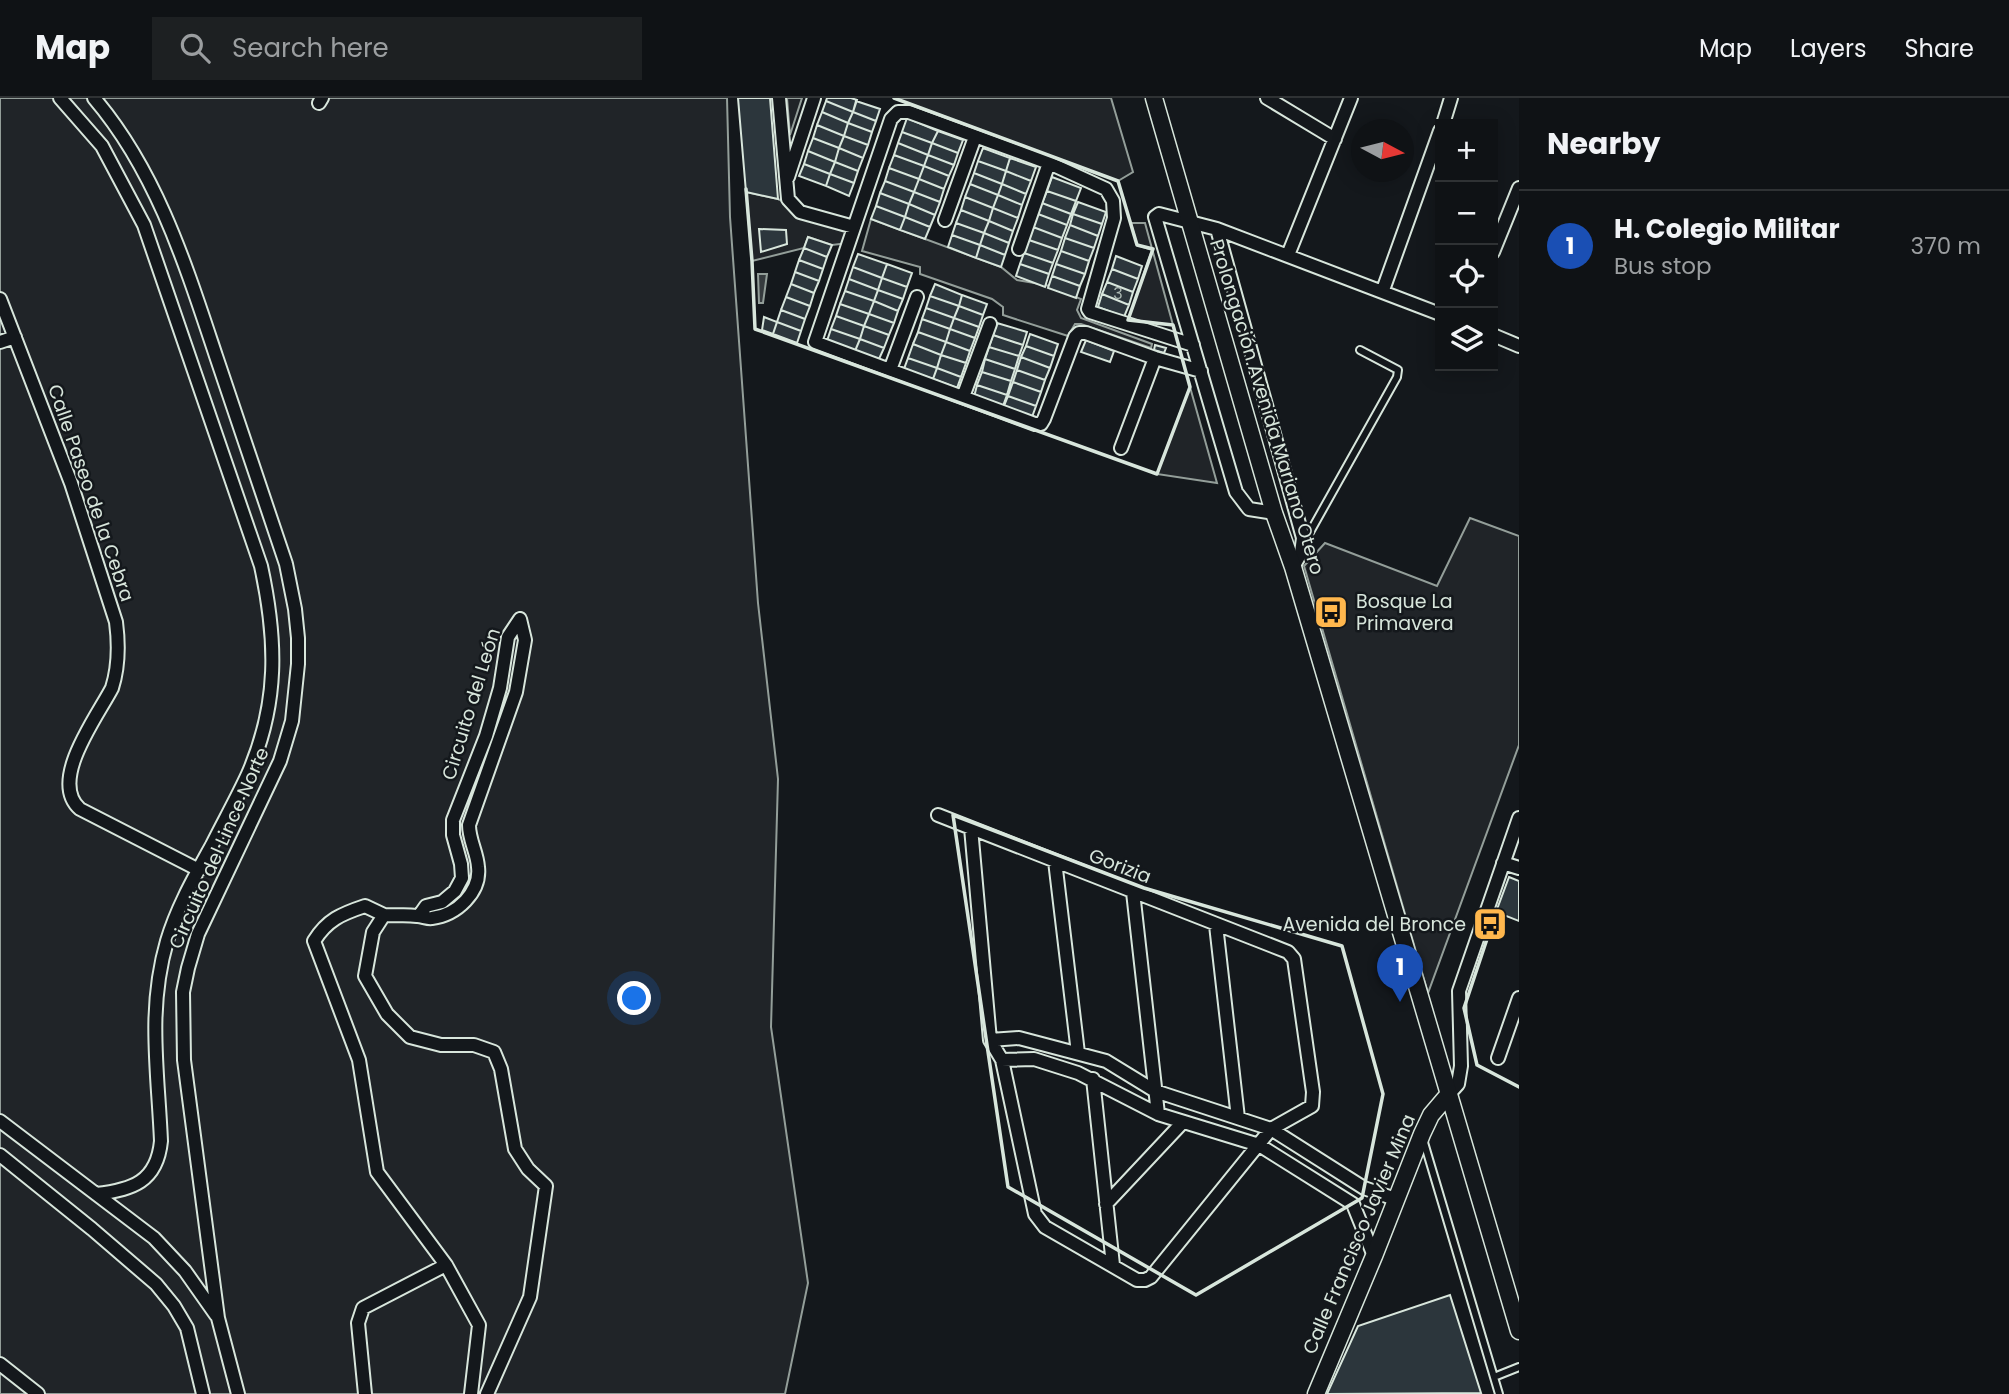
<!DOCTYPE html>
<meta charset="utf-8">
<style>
:root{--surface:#0f1215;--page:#1d2022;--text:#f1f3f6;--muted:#9b9ea0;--line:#2f3234;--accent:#b45309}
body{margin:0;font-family:Poppins,sans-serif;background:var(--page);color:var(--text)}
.controls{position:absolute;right:21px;top:21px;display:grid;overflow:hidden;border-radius:0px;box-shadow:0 4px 18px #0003}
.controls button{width:63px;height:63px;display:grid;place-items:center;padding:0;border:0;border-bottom:2px solid var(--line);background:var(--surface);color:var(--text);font:35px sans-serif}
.compass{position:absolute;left:1351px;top:21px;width:63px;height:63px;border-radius:50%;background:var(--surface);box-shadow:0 4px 18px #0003;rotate:97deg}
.you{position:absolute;left:635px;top:901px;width:24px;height:24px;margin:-18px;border:5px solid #fff;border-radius:50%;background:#1a73e8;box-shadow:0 0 0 10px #1a73e833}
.badge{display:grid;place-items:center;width:46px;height:46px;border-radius:50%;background:var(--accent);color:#fff;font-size:23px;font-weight:700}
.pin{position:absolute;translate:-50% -58px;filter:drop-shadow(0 2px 4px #0008)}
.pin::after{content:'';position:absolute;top:37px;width:24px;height:21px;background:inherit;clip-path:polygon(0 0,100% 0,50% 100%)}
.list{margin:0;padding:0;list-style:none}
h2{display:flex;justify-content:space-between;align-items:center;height:91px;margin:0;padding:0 28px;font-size:30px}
h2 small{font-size:23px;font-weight:400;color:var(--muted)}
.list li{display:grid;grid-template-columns:46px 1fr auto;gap:21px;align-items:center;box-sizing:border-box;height:112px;padding:0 28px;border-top:2px solid var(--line)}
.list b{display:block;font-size:26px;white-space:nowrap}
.list p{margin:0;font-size:23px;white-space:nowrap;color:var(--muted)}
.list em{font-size:23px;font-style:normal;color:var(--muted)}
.icon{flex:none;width:38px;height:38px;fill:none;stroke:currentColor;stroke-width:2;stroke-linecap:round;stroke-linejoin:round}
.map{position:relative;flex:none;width:1519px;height:1296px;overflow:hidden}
header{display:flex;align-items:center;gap:42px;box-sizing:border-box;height:98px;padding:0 35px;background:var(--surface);border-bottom:2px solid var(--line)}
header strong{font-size:33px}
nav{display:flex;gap:38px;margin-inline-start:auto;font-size:24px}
.search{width:490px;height:63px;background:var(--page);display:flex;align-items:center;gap:18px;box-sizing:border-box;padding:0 24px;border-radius:0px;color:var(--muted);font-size:26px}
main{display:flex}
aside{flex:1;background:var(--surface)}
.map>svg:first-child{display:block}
</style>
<header>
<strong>Map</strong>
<div class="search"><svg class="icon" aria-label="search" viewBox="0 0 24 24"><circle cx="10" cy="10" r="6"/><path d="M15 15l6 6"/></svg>Search here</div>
<nav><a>Map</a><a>Layers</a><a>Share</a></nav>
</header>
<main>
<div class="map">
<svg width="1519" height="1296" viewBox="0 0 1519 1296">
<rect width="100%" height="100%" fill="#14181c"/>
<!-- green -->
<path fill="#202428" stroke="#939e99" stroke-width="2" d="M0,0H727L730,119L758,505L778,681L771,929L808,1185L785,1296H0Z
M787,0H802L790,37Z
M894,0H1111L1133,74L1118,83Z
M746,94L778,101L852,136L848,145L832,147L808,139L804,150L752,163Z
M871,121L1001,169L1017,182L1046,187L1081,201L1077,212L1081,220L1152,246L1151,250L1081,226H1075L1068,238L1003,217V209L992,201L920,176V169L862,153Z
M1131,125H1145L1173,227L1128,222L1152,152L1137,147Z
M1190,289L1217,385L1157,376Z
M1470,420L1519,438V647L1428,895L1304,468L1325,445L1437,488Z"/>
<!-- water -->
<path fill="#363b3e" stroke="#939e99" stroke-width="2" d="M758,176H767L763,205H759Z"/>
<!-- building -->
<path fill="#2c363c" stroke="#d8e6dc" stroke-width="2" d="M738,0H770L778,101L746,94Z
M827,0H851L857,2L853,14L826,3Z
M826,3L853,14L848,25L822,14Z
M856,3L880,11L876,23L853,14Z
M822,14L848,25L844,38L817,27Z
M853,14L876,23L872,34L848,25Z
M907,20L938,33L932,45L902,34Z
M848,25L872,34L868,47L844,38Z
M817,27L844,38L839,50L813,40Z
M938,33L963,42L958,55L932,45Z
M902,34L932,45L928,57L898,45Z
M844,38L868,47L863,60L839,50Z
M813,40L839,50L835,64L808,53Z
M898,45L928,57L924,68L894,57Z
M932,45L958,55L954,67L928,57Z
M839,50L863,60L858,73L835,64Z
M983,50L1010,60L1006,73L978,63Z
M808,53L835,64L830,76L804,66Z
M894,57L924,68L919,81L889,70Z
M928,57L954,67L949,78L924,68Z
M1010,60L1036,69L1031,83L1006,73Z
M978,63L1006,73L1002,86L974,75Z
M835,64L858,73L854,85L830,76Z
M804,66L830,76L826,88L799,78Z
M924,68L949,78L944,91L919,81Z
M889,70L919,81L914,94L885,83Z
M1006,73L1031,83L1026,96L1002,86Z
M974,75L1002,86L998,97L970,86Z
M830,76L854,85L849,98L826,88Z
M1052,79L1081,90L1076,103L1047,93Z
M919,81L944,91L940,104L914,94Z
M885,83L914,94L909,106L880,95Z
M970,86L998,97L993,110L965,99Z
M1002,86L1026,96L1022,107L998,97Z
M1047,93L1076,103L1071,116L1042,105Z
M914,94L940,104L935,117L909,106Z
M880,95L909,106L905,119L876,108Z
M998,97L1022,107L1018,120L993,110Z
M965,99L993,110L989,123L961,112Z
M1078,104L1106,114L1102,126L1073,116Z
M1042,105L1071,116L1067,127L1038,116Z
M909,106L935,117L930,129L905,119Z
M876,108L905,119L900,132L871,121Z
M993,110L1018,120L1013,133L989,123Z
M961,112L989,123L984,135L956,125Z
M1038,116L1067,127L1062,140L1033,129Z
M1073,116L1102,126L1098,138L1070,127Z
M905,119L930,129L925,141L900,132Z
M989,123L1013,133L1009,145L984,135Z
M956,125L984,135L980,147L952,137Z
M1070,127L1098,138L1094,150L1065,140Z
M1033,129L1062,140L1058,152L1029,142Z
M759,131L786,132L787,146L761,154Z
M984,135L1009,145L1005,157L980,147Z
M952,137L980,147L976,160L948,149Z
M808,139L832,147L827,159L804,150Z
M1065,140L1094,150L1089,163L1061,153Z
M1029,142L1058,152L1053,165L1024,155Z
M980,147L1005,157L1001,169L976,160Z
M804,150L827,159L823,171L799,162Z
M1061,153L1089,163L1085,176L1056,166Z
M1024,155L1053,165L1049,176L1020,166Z
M858,156L887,166L882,180L853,169Z
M1116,158L1142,168L1138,181L1112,171Z
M799,162L823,171L819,183L795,174Z
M887,166L912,175L907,189L882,180Z
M1020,166L1049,176L1045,189L1016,178Z
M1056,166L1085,176L1080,188L1052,178Z
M853,169L882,180L878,192L849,181Z
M1112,171L1138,181L1133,194L1107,184Z
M795,174L819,183L814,195L791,186Z
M1052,178L1080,188L1076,200L1048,190Z
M882,180L907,189L903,201L878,192Z
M849,181L878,192L874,203L845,193Z
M1107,184L1133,194L1129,207L1102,196Z
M791,186L814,195L810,208L786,199Z
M935,186L962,197L959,208L930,198Z
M878,192L903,201L898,213L874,203Z
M845,193L874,203L869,216L840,206Z
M1102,196L1129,207L1124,219L1098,209Z
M962,197L987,206L983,217L959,208Z
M930,198L959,208L954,220L926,210Z
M786,199L810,208L805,221L781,212Z
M874,203L898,213L894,225L869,216Z
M840,206L869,216L864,228L836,218Z
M959,208L983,217L979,229L954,220Z
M926,210L954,220L950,231L922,221Z
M781,212L805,221L801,233L777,224Z
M869,216L894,225L889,237L864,228Z
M836,218L864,228L860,241L831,231Z
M764,219L777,224L773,236L762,232Z
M954,220L979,229L975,240L950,231Z
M922,221L950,231L946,244L918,234Z
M777,224L801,233L797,245L773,236Z
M997,225L1027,234L1023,247L993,237Z
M864,228L889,237L884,250L860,241Z
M831,231L860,241L855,253L827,243Z
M950,231L975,240L970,253L946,244Z
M918,234L946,244L941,257L913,246Z
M1030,236L1058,246L1054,258L1026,248Z
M993,237L1023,247L1019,258L989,249Z
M860,241L884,250L879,261L855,253Z
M1086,242L1114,253L1110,264L1081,254Z
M946,244L970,253L966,265L941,257Z
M913,246L941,257L937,270L908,260Z
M1155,247L1166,250L1164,255L1154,252Z
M1026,248L1054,258L1050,270L1021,259Z
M989,249L1019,258L1015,271L985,261Z
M941,257L966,265L961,279L937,270Z
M1021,259L1050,270L1045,282L1017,272Z
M908,260L937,270L933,281L904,271Z
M985,261L1015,271L1011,283L982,274Z
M937,270L961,279L957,290L933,281Z
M1017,272L1045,282L1041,294L1013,284Z
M982,274L1011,283L1007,297L977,287Z
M1013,284L1041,294L1036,308L1008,298Z
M977,287L1007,297L1003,308L974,299Z
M1008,298L1036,308L1032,319L1004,308Z
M1509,779L1519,783V823L1496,814Z
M1450,1197L1481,1295L1327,1296L1358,1228Z"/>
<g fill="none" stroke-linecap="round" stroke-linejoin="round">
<!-- service casing -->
<g stroke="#d8e6dc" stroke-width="10">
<path id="service" d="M1305,443L1397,279L1398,272L1360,252
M1423,1041L1499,1296
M1494,1279L1519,1269"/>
</g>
<!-- minor casing -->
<g stroke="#d8e6dc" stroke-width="16">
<path id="minor" d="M60,0L102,48L144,127L261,468C277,542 279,605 248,676C237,700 224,723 212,747C195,778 177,809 167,843C147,912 158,973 161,1043C157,1084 132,1092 96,1096
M94,0C157,74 186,168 216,258C240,328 263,397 286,466L295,511L298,540V566L292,623L280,663L198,836L188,870L183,894L184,962L218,1220L238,1296
M779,0L788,101L800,114L854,129
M1267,0L1335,41
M319,5L322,0
M1443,26L1451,0
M788,79L814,0
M945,122L975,39
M1217,131L1303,440L1301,455L1293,469
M1019,151L1049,65
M1493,154L1519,90
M1288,157L1351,0
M1383,192L1440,33
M0,201L71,385L116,524C119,547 119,568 112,590C97,619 48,683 80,711L199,772
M1493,237L1519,248
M0,244L15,239
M1193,247L1090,214L1088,211L1114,120L1113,103L1106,91L1049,65L909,14H898L891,21L815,244L1035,326H1041L1044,321L1075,239L1079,235H1086L1155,260L1201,273
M890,272L917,199
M963,299L990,226
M1121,350L1155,260
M1274,415L1249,411L1236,394L1155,119L1159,116L1217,131L1440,216
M938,717L1288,854L1294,861L1313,994L1312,1008L1271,1031L1151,1179L1145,1182H1137L1045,1129L1035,1116L1002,962L990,942L971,730
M1055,763L1078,955
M1503,765L1519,770
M1133,794L1158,1016
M384,817C395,817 406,817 417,818C422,818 428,821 432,820C457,817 481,794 478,769C477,754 469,742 469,727L516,594L525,542L520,521
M419,818L426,808L442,804L455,793L462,780L461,766L453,737V722L486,638L500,590L508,539L520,521
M1216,827L1238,1020
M990,942L1019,940L1106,963L1155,993L1271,1031L1364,1090L1395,1101
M1498,960L1519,900
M1002,962L1034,961L1078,975L1158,1016L1259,1047L1353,1106L1374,1158
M1093,981L1113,1167
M1448,997L1458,986L1461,968L1459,893L1519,720
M0,1023L154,1140L185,1173L216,1217
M0,1057L92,1131L156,1186L174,1208L187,1230L203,1296
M1106,1106L1183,1024
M0,1266L38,1296
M365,1296L358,1225L363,1210L446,1167
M471,1296L479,1227L446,1167L377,1074L359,962L314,843C327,822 341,816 365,808L384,817L373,834L365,878L387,916L410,939L441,947H474L494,954L501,971L515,1051L528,1071L546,1088L530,1199L487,1296"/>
</g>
<!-- tertiary casing -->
<g stroke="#d8e6dc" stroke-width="19">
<path id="tertiary" d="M1154,0L1274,415L1293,469L1519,1233
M1316,1296L1374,1158L1422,1036L1431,1017L1448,997"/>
</g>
<!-- service -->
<use href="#service" stroke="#14181c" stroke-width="6"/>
<!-- minor -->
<use href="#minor" stroke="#14181c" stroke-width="12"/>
<!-- tertiary -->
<use href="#tertiary" stroke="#14181c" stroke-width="16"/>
<!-- wall -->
<path stroke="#d8e6dc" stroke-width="3.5" d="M746,91L752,163L755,231L1157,376L1190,289L1173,227L1128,222L1153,151L1137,147L1118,83L894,0
M953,717L1144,790L1342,848L1383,996L1362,1100L1196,1197L1008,1089Z
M1499,816L1496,814L1464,910L1477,967L1519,989"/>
</g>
<!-- icons -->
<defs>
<g id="bus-square" transform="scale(1.75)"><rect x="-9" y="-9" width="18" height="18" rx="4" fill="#ffb74d" stroke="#14181c"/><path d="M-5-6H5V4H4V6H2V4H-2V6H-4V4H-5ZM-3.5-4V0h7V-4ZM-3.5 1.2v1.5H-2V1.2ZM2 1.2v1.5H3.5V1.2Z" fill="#111"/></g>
</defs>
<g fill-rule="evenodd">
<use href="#bus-square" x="1331" y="514"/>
<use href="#bus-square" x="1490" y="826"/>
</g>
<g text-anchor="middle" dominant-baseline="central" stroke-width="5" stroke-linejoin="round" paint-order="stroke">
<!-- number labels -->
<g font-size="16" fill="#adbab4">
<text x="1118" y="195">3</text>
</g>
<!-- street labels -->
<g font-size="19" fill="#d8e6dc" stroke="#14181c">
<text transform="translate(1267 309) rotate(73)">Prolongación Avenida Mariano Otero</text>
<text transform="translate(91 395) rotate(71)">Calle Paseo de la Cebra</text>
<text transform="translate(471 606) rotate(-73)">Circuito del León</text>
<text transform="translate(219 750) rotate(-66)">Circuito del Lince Norte</text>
<text transform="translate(1120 768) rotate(21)">Gorizia</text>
<text transform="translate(1359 1136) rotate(-67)">Calle Francisco Javier Mina</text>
</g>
<!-- poi labels -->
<g font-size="19" fill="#d8e6dc" stroke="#14181c" text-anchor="start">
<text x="1356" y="503">Bosque La<tspan x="1356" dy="22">Primavera</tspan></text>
<text x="1466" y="826" text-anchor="end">Avenida del Bronce</text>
</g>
</g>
</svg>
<div class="controls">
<button>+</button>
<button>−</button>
<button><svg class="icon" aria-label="locate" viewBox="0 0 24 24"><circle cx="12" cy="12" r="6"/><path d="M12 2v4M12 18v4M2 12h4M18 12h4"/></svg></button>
<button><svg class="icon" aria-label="layers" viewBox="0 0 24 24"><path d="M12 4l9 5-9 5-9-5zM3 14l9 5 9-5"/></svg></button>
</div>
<svg class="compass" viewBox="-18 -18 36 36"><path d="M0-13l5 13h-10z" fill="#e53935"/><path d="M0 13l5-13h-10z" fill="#9b9ea0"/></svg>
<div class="you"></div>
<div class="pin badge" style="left:1400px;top:904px;background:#1a4fb4">1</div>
</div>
<aside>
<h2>Nearby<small></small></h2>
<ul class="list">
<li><span class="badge" style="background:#1a4fb4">1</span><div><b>H. Colegio Militar</b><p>Bus stop</p></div><em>370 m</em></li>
</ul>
</aside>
</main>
